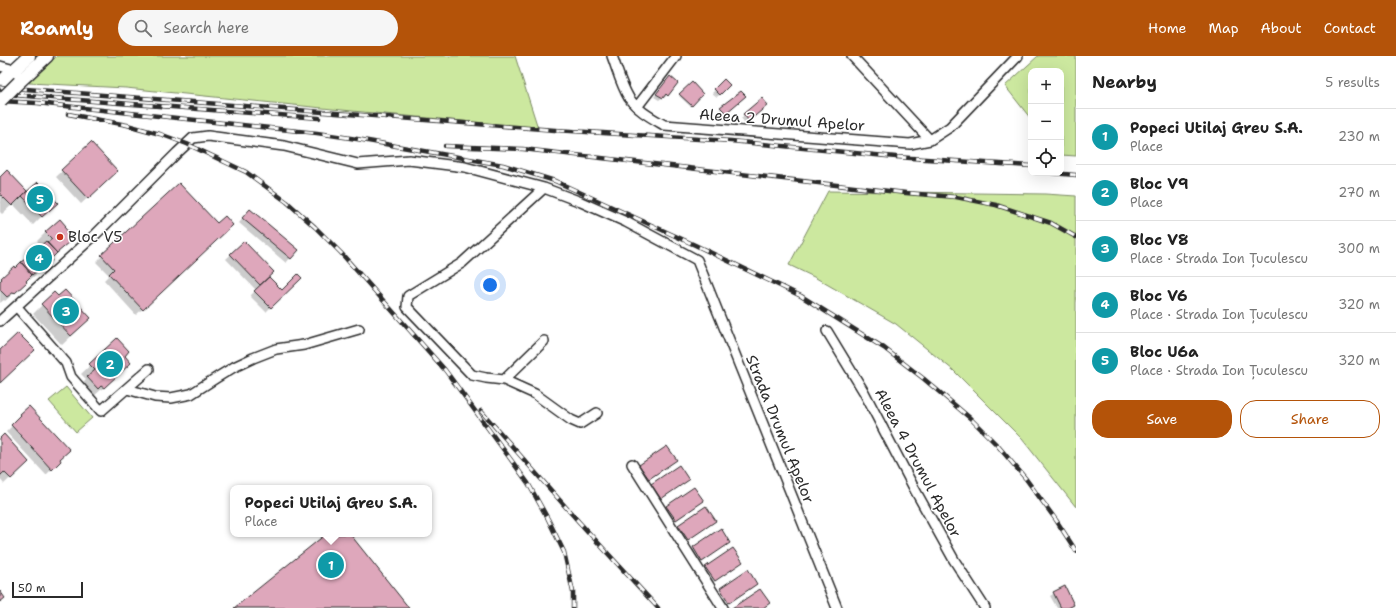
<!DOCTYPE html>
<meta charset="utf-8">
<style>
:root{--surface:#fff;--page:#f6f6f6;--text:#222;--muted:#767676;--line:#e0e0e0;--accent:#b45309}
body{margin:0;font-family:"Shantell Sans",sans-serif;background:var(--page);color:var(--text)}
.controls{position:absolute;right:12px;top:12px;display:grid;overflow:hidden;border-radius:8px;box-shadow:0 4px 16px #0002}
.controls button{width:36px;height:36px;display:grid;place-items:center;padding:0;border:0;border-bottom:1px solid var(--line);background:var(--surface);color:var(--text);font:20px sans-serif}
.scale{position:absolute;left:12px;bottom:10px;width:71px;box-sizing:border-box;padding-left:4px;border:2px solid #2b2b2b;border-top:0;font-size:11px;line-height:14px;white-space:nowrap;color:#2b2b2b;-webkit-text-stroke:3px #fff;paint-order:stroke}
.you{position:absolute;left:490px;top:229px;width:14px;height:14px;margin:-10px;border:3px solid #fff;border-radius:50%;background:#1a73e8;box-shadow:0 0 0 6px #1a73e833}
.badge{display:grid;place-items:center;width:26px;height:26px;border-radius:50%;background:var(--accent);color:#fff;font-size:13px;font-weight:700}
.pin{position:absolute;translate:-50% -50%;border:2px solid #fff;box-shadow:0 1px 4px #0006}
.popup{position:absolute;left:230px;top:429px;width:202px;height:52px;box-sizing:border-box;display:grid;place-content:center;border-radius:8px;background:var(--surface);filter:drop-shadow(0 1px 3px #0005);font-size:13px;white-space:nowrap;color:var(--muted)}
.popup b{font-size:15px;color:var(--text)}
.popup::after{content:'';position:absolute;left:50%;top:100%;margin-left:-8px;border:8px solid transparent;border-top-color:var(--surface)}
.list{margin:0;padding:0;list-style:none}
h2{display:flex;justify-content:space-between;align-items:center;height:52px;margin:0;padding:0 16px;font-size:17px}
h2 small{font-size:13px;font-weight:400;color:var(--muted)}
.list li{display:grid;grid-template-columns:26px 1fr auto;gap:12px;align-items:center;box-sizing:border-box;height:56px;padding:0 16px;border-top:1px solid var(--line)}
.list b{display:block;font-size:15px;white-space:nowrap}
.list p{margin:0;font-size:13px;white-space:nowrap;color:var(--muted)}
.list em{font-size:13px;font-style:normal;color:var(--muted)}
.actions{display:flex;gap:8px;padding:12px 16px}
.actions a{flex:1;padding:9px 0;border:1px solid var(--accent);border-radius:16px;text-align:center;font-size:14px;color:var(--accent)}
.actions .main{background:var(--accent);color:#fff}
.icon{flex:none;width:22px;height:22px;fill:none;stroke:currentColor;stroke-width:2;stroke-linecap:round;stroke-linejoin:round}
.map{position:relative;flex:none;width:1076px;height:552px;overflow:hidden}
header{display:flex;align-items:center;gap:24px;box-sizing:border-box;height:56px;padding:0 20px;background:var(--accent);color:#fff}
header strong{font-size:19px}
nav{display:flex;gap:22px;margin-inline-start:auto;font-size:14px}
.search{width:280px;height:36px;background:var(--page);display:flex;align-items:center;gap:10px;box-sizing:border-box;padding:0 14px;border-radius:22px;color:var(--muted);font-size:15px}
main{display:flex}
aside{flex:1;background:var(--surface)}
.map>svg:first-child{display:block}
</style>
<header>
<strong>Roamly</strong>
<div class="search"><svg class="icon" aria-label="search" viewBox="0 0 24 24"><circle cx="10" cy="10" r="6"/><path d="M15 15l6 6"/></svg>Search here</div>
<nav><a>Home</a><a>Map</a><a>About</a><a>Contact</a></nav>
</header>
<main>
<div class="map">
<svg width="1076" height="552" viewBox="0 0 1076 552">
<rect width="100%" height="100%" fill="#fff"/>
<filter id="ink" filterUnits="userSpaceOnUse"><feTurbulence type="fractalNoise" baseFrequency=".025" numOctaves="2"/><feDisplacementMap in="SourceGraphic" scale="8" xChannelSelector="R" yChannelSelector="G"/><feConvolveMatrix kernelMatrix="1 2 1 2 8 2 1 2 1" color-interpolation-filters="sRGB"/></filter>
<g filter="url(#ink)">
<!-- green -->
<path fill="#cce89f" stroke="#7c8a65" d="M57,0H515L538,72L352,55L126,32L29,27Z
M1038,0H1076V100L1061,99V15H1031V63L1005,30Z
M828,135L1045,138L1076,140V451L1022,383L953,314L896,268L816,222L789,209Z
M66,331L92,362L76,376L49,345Z"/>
<!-- shadow -->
<path fill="#0003" d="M668,24L667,39L664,42L663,41L659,44L654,41Z
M724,25L729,29L717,41L712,37Z
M692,27L702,38L690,50L679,40Z
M741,36L742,43L722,59L718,55Z
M762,44L764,52L745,67L741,62Z
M91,88L110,121L81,148L56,121Z
M7,116L27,137L47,155L33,169L13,148L2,158L0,156V123Z
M246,159L297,194L286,207L239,167Z
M216,169L226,175L136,259L104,224L109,219L96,206L102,200Z
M63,172L50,204L42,213L31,223L29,221L25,225L26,226L5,245L4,244L0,247V224L13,212L15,214L19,210L18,209L37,191L39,192L42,190L37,185L46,176Z
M244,186L267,221L282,236L300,222L266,256L250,240L256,234L226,203Z
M58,242L81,271L62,289L33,258L42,249Z
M117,284L123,300L121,316L94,340L79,330L86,323L81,318Z
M29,351L60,405L46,419L6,376L16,366L15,365Z
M0,383L22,411L4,428L0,423Z
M675,404L644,427L635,414L640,409Z
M688,423L656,446L648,433L652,429Z
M702,445L671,468L662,455L666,450Z
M710,469L683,487L674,474L679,470Z
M720,473L729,486L698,509L689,496Z
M742,506L710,529L701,516L706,512Z
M747,514L756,527L725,550L716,537Z
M1064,531L1073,549L1069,552H1057L1050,540Z"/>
<!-- building -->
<path fill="#dea7bb" stroke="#2b2b2b" d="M670,20L678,27L668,40L666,38L663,42L656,38Z
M724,23L730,29L720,39L714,33Z
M692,26L703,38L692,50L679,38Z
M741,35L746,40L726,57L720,51Z
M762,42L768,49L749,65L743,58Z
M91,86L118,115L88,143L61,114Z
M7,114L27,135L12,150L0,138V121Z
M38,126L58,147L42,161L22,140Z
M179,127L217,167L225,160L233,169L143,254L109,218L114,213L101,199Z
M250,153L299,194L291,203L242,162Z
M60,163L66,170L64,171L71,179L67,183L70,186L57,197L47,187L52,183L45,176Z
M46,185L57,197L51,203L52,205L40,215L39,213L32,219L21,206L28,201L26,199L37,189L39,191Z
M244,185L274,216L260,229L230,198Z
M21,206L32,219L26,225L27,226L15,237L14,236L7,241L0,234V225L2,223L1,222L14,210L15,212Z
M298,218L302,222L271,252L254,235L269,221L282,234Z
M65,234L91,262L71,280L41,248L54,236L58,240Z
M18,277L35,294L0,327V294Z
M117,282L129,295L125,300L131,307L104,332L101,330L98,333L87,321L95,314L89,308Z
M29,350L70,394L60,403L61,405L52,414L11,369L21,359L20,358Z
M4,378L29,406L11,423L4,416L0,420V382Z
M667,390L677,404L649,423L639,409Z
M679,409L689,424L661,443L651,428Z
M694,431L704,445L676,464L666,450Z
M706,450L716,465L688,484L678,469Z
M721,472L730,487L702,506L693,491Z
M326,478H350L409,552H234Z
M733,492L743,506L715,525L705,511Z
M748,513L757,528L729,547L720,532Z
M1065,530L1074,549L1068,552H1061L1053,536Z
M760,533L770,547L763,552H732Z
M0,535L5,542L0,546Z"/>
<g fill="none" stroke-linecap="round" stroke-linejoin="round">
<!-- minor casing -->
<g stroke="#2b2b2b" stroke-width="12">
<path id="minor" d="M612,0C617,13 621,29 629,42C637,54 652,62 664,69L910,88L930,84L950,71L1018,0
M852,0L930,84
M0,10L14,14L17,17
M637,51L676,0
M544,132L462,207L408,240L407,251L472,319L486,322L504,324L535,338L571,364L580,368L597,357
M17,251L66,307L71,321L101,355L149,313
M0,265L96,178L177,97L193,82L208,80L284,90L358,108L409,104L465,111L544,132L581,146L626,166L697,204L837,552
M827,275L864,336L915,434L954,504L985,552
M504,324L544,285
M127,333L155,341L171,342L191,338L216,322L234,311L253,302L276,293L304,289L359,273
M632,408L723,552"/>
</g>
<!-- major casing -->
<g stroke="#2b2b2b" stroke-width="15">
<path id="major" d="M19,26L47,0
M0,27L29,0"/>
</g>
<!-- minor -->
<use href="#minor" stroke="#fff" stroke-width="9"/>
<!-- major -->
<use href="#major" stroke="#fff" stroke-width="12"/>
<!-- rail casing -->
<g stroke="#2b2b2b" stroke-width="4.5">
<path id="rail" d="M0,31L555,74L731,85L896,101L1031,110
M0,38L319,62
M0,45L37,47L317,77L357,83L503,109L555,125L695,189L801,240L884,292L924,323L970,362L998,390L1026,423L1056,464L1076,495
M68,58L127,69L160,78L187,88L246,116L287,146L315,171L341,197L445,314L528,427L548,463L564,496L573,536V552
M445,90L523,93L906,137L956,141L996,149L1051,167L1076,181
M1052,117L1076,119
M481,355L579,466L658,552"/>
</g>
<!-- rail -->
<use href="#rail" stroke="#fff" stroke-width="3" stroke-dasharray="9" stroke-linecap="butt"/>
<!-- major-bridge casing -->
<g stroke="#2b2b2b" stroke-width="15" stroke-linecap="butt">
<path id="major-bridge" d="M0,45L19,26"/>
</g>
<!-- major-bridge -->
<use href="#major-bridge" stroke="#fff" stroke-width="12"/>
</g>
</g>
<!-- markers -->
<circle fill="#c8321e" stroke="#fff" stroke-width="1.5" cx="60" cy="181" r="4"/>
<g text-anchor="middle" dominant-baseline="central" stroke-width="3" stroke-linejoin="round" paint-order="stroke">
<!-- street labels -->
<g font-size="15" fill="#2b2b2b" stroke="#fff">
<text transform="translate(782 64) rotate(4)">Aleea 2 Drumul Apelor</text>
<text transform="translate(780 373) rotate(68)">Strada Drumul Apelor</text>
<text transform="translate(918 407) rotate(62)">Aleea 4 Drumul Apelor</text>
</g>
<!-- poi labels -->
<g font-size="15" fill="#2b2b2b" stroke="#fff" text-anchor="start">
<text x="68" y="181">Bloc V5</text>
</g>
</g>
</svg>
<div class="controls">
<button>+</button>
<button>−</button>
<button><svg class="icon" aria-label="locate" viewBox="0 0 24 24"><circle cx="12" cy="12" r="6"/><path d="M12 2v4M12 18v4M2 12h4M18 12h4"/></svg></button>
</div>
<div class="scale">50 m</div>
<div class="you"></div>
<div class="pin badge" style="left:331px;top:509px;background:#0f9aa8">1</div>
<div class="popup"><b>Popeci Utilaj Greu S.A.</b>Place</div>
<div class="pin badge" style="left:110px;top:308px;background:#0f9aa8">2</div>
<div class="pin badge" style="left:66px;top:255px;background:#0f9aa8">3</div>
<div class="pin badge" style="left:39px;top:202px;background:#0f9aa8">4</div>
<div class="pin badge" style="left:40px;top:143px;background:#0f9aa8">5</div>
</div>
<aside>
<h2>Nearby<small>5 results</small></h2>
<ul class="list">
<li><span class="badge" style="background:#0f9aa8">1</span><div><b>Popeci Utilaj Greu S.A.</b><p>Place</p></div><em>230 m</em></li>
<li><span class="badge" style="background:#0f9aa8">2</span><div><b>Bloc V9</b><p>Place</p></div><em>270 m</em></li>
<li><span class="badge" style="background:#0f9aa8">3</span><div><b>Bloc V8</b><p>Place · Strada Ion Țuculescu</p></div><em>300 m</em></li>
<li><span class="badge" style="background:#0f9aa8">4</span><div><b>Bloc V6</b><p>Place · Strada Ion Țuculescu</p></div><em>320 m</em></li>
<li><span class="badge" style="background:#0f9aa8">5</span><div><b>Bloc U6a</b><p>Place · Strada Ion Țuculescu</p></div><em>320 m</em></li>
</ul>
<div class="actions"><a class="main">Save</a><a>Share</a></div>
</aside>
</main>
